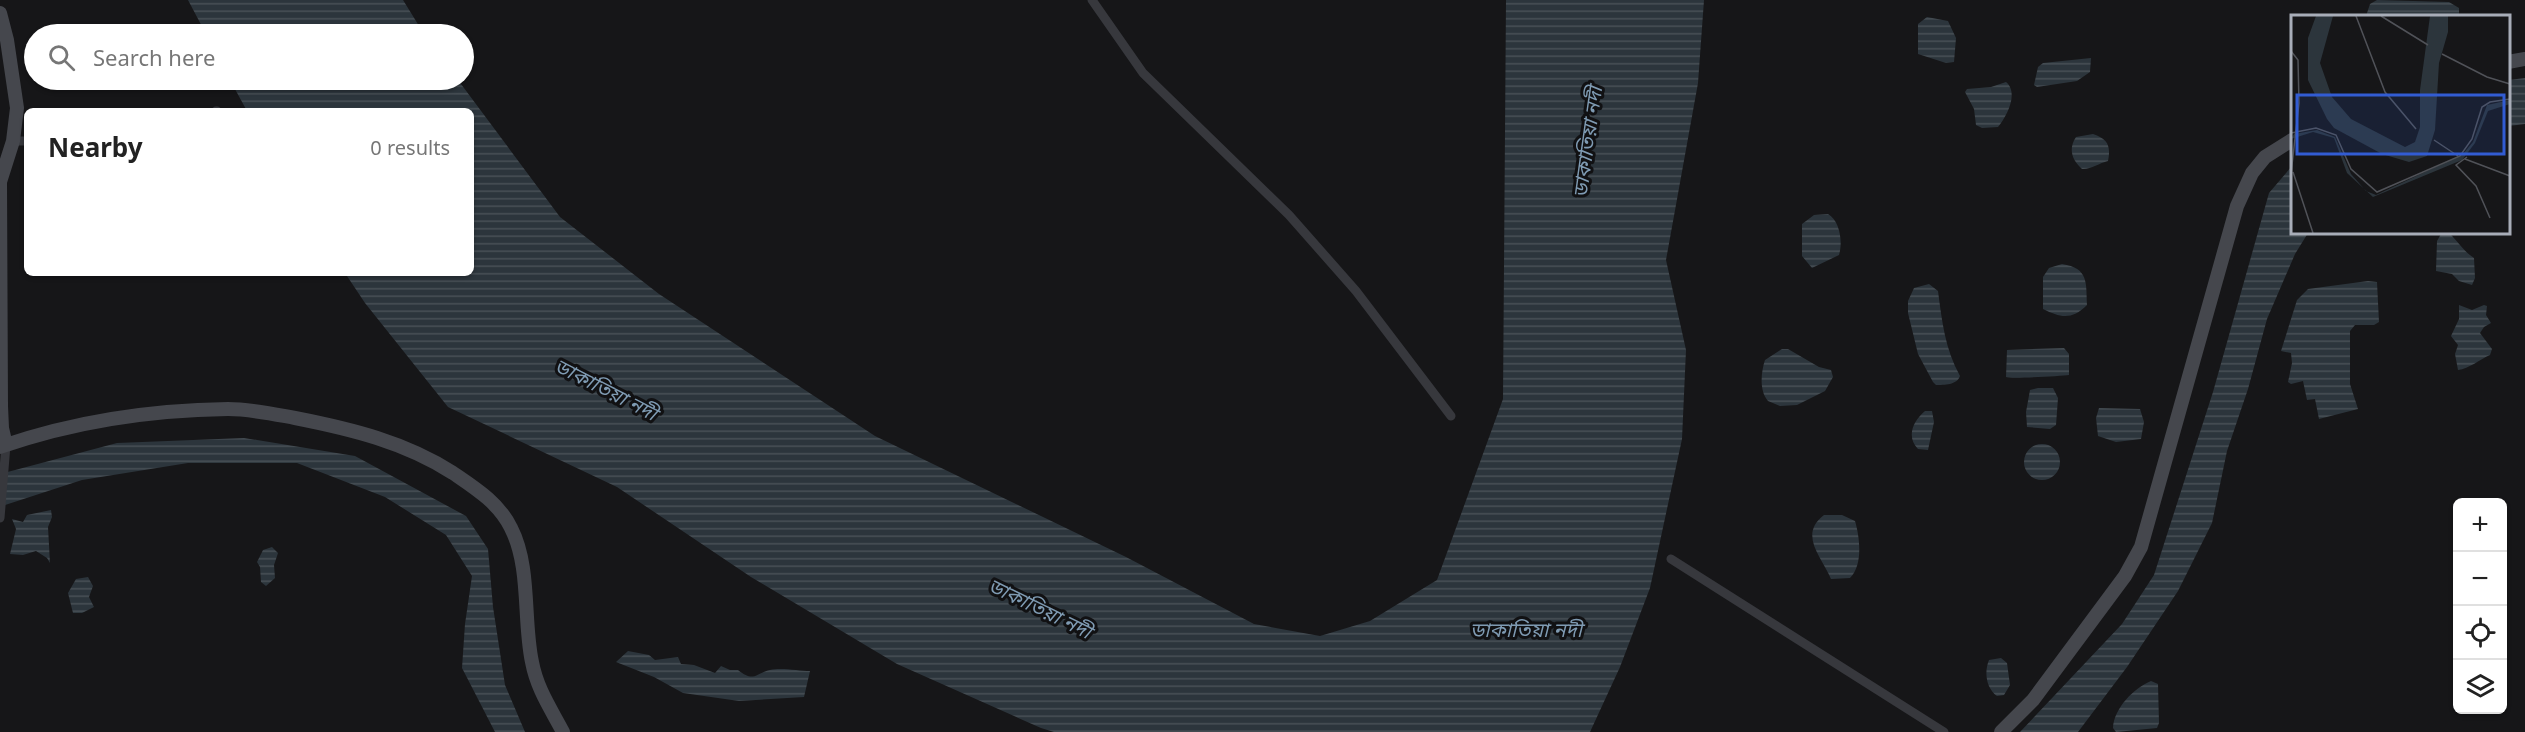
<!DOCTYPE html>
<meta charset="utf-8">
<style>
:root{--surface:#fff;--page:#f2f2f2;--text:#222;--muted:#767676;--line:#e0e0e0}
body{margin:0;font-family:"Noto Sans","Noto Sans Bengali",sans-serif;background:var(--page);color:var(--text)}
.controls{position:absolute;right:18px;bottom:18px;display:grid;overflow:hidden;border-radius:9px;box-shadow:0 2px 4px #0004}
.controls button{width:54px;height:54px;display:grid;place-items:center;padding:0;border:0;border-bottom:2px solid var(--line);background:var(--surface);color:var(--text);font:30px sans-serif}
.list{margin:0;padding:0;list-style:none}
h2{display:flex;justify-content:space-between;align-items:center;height:78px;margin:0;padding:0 24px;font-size:26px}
h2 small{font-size:20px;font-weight:400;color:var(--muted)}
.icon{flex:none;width:33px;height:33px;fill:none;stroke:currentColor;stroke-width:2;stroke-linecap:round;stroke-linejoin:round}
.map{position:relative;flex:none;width:2525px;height:732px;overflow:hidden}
.search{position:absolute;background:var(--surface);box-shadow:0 2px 4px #0004;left:24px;top:24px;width:450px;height:66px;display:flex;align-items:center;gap:15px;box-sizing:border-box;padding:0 21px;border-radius:33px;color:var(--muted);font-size:22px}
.panel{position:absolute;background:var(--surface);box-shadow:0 2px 4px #0004;left:24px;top:108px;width:450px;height:168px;border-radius:9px}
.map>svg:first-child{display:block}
</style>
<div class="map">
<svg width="2525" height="732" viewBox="0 0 2525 732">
<defs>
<pattern id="water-rules" width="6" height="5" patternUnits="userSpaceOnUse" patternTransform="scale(1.5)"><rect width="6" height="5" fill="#2c353c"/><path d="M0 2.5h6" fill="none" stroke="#485056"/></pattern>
</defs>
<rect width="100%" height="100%" fill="#161618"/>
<!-- water -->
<path fill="url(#water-rules)" d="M188,0H403L424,34H206Z
M1506,0H1704L1698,83L1666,260L1686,350L1682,439L1650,588L1620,667L1590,732H1054L1041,728L897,664L751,577L617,487L448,407L365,303L345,273H471V111H247L230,80H458L560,217L659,294L875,436L1126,557L1254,624L1320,636L1370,621L1437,580L1503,399Z
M2377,0L2449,2L2459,8V16H2366L2370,4Z
M1927,17L1948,21L1956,38L1954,62L1946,63L1918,54V24Z
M2091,58L2090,72L2077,81L2037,87L2034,85L2038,67L2043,63Z
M2525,78V124L2509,126V80Z
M2006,82C2019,93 2007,116 1998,127L1982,128L1976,125L1974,109L1965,92L1967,89L1991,87Z
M2093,134C2108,139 2111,146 2108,161C2099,163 2090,170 2082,169C2072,160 2068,149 2076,137Z
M2292,166V232L2308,233L2295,254L2267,319L2248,389L2227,451L2212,523L2178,591L2127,667L2078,732H2020L2122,624L2154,575L2213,392L2269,193Z
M1828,214C1840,221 1843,242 1839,255L1812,268L1802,256V224L1814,215Z
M2448,232C2458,241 2462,250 2474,258L2475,278L2472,285L2459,281L2452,274L2436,271L2437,241L2441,234Z
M2062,264C2089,268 2086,283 2087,305C2072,320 2061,318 2043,309V277L2049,268Z
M2368,281L2377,282L2379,322L2374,325H2355L2350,331V384L2358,409L2319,419L2315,399L2307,400L2303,381L2291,384L2288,382L2292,363L2291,353L2281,351L2297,300L2308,289Z
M1929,284L1938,291C1942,321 1945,349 1960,376C1957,385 1944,385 1936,385L1933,382L1918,354L1908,313V301L1914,288Z
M2459,305L2472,310L2484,305L2487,306L2486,315L2491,323L2484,327L2480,333L2492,349L2490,355C2480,359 2469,369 2458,370L2455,354L2458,345L2451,336L2459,319Z
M2064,348L2069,354V375C2061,376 2010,379 2006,377L2007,350Z
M1782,349H1788L1819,367L1831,370L1833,377L1825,391L1797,405L1780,406L1768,401C1759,391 1761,372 1765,360Z
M2038,388H2053L2058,398L2056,425L2050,429L2027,427L2026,412L2030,390Z
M2099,408L2140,409L2144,422L2141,439L2116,442L2098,436L2096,418Z
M1925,411H1932L1934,422L1928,450L1918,449C1906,437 1913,421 1925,411Z
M244,438L355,456L466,516L488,549L493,607L505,685L525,732H495L462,668L465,624L472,576L446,535L385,497L297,463H188L82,480L2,506L0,474L117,443Z
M2024 462a18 18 0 1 1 36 0a18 18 0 1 1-36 0Z
M51,510L52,517L48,527L50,563L47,558L36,551L23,555L10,554L16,529L12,519L23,522L27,515Z
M1824,515H1842L1855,521C1860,538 1863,565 1850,578L1831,579C1822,557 1798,535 1824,515Z
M272,547L278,553L274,565L275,578L266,586L261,582L260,567L257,562L263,550Z
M88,577L93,586L89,597L94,607L82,613H73L68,593L76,579Z
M628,651L649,655L655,660L678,657L681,664L694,665L715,673L721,666L730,670H738C754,683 756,673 770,670C781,667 799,671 810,671L804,697L739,701L683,693L654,677L616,662Z
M2001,658L2007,663L2010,685L2004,695L1997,696C1986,688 1984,672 1989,660Z
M2151,681L2158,684L2159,723L2157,728L2116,732L2113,728C2114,708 2134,688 2151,681Z"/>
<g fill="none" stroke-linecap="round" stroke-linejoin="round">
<!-- street -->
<path stroke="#37383d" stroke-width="9" d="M1092,0L1143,73L1289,215L1356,291L1451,416
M216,111H217
M13,141H27
M0,518L6,445
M1671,559L1944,732"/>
<!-- secondary -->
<path stroke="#45474d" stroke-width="14" d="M0,13L7,40L17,108L13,141L0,182L1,406L2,428L6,445
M2508,62L2525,59
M0,447C72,422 151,410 228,409C250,409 273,414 295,418C351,429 405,442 453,473C475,488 499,503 511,528C531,567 523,620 532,662C537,689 551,709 563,732
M2001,732L2033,700L2125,576L2141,547L2237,206L2252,173L2265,157L2292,140"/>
</g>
<g text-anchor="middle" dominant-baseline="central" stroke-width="6" stroke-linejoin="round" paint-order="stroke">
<!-- water labels -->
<g font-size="20" font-style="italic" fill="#7f9bb3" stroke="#111113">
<text transform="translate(1587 142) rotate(-82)">ডাকাতিয়া নদী</text>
<text transform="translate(606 389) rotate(27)">ডাকাতিয়া নদী</text>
<text transform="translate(1040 608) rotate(26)">ডাকাতিয়া নদী</text>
<text x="1526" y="629">ডাকাতিয়া নদী</text>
</g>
</g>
<!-- overview -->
<g transform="translate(2291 15)">
<rect width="219" height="219" fill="#161618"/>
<path d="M25,1H42L29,48L41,82L60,104L114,132L124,127L129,112V75L139,1H157V17L148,48L144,115L136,141L118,147L91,139L43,113L36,104L17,65V23ZM219,85V89L197,96L184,128L171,145L82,182L56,158L43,123L22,117L0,124L3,119L26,115L44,122L60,159L75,176L85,180L172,139L182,127L196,90Z" fill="#2c353c"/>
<path fill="none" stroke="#505258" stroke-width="1.5" d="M65,1L94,77L125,114M90,1L137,30M0,36L7,45L8,88L0,159M151,39L196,62L219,69M0,118L25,113L45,120L60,154L86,177L169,141L181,124L191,92L199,87L219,84M143,125L167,141M176,142L165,150L185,171L199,203M174,144L219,161M2,157L22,218"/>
<path fill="#325cd3" fill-opacity="0.15" stroke="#325cd3" stroke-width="3" d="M6,80H213V139H6Z"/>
<rect width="219" height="219" fill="none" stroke="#a8adb8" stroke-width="3"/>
</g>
</svg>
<div class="controls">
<button>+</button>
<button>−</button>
<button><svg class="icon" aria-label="locate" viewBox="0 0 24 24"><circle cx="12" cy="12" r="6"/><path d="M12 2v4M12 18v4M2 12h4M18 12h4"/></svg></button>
<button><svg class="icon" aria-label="layers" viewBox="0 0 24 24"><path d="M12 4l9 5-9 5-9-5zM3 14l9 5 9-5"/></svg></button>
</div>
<div class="search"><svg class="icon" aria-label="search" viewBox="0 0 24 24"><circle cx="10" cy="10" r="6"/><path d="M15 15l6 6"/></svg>Search here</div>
<section class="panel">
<h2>Nearby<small>0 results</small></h2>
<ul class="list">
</ul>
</section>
</div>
